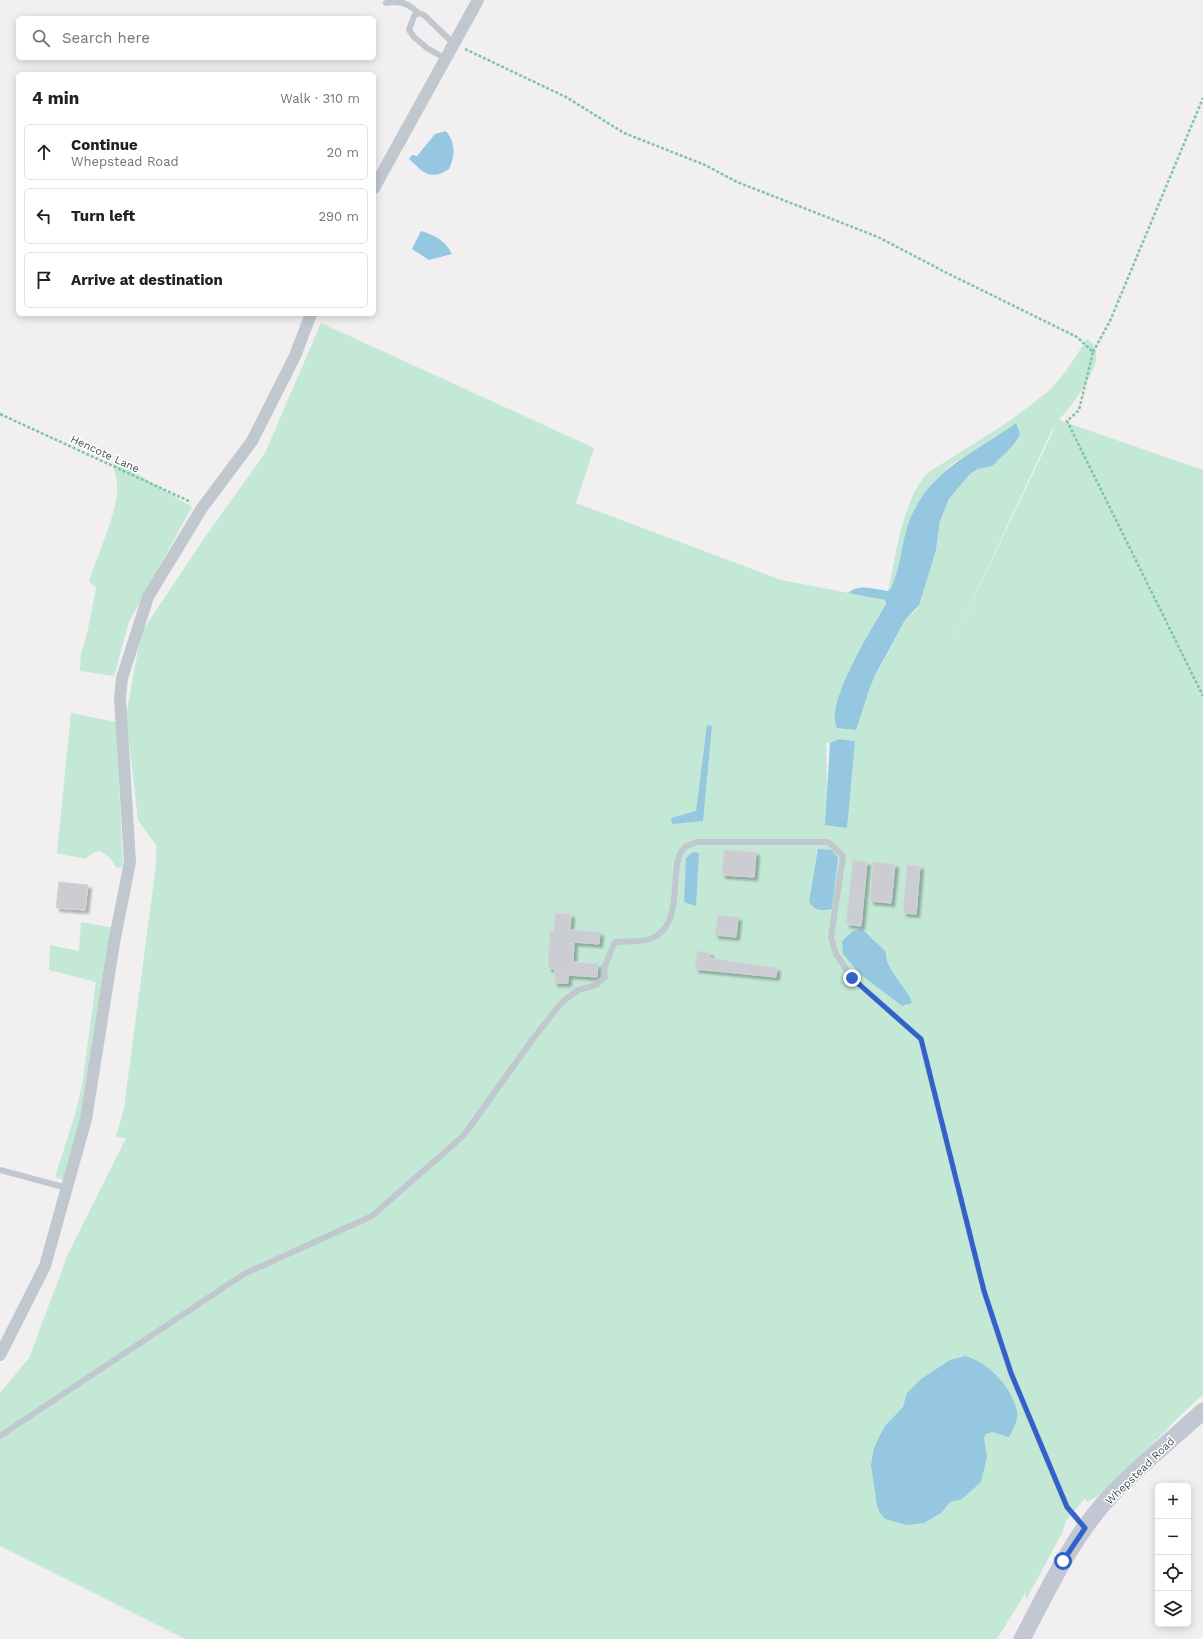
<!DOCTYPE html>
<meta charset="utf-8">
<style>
:root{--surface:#fff;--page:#f6f6f6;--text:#202124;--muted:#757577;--line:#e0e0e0}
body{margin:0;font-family:"Work Sans",sans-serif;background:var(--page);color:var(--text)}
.controls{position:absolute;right:12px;bottom:12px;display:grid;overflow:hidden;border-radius:6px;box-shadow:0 2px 10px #0003}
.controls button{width:36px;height:36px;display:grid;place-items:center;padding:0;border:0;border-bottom:1px solid var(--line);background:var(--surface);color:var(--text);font:20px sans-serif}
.stop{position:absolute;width:12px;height:12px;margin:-9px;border:3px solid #3062ca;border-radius:50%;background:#fff}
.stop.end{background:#3062ca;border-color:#fff;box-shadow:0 1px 4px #0008}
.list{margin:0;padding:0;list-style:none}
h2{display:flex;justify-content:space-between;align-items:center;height:52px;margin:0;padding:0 16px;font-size:17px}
h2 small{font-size:13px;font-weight:400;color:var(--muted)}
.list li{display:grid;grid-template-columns:26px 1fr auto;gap:12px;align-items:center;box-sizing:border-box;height:56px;margin:0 8px 8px;padding:0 8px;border:1px solid var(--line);border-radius:6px}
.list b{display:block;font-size:15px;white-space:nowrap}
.list p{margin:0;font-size:13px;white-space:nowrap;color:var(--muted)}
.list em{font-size:13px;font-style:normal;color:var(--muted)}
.icon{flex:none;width:22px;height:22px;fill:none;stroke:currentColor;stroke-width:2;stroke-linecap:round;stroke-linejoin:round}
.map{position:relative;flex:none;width:1203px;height:1639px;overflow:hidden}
.search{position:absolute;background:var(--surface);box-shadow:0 2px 10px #0003;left:16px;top:16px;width:360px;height:44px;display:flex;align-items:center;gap:10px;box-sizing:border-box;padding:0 14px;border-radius:6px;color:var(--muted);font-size:15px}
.panel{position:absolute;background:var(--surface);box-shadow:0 2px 10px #0003;left:16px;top:72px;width:360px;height:244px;border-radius:6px}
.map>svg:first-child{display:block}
</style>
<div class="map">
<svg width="1203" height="1639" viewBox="0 0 1203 1639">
<defs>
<filter id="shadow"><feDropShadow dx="3.5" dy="3.5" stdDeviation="1" flood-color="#0004"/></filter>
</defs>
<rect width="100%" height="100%" fill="#f1efef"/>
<!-- green -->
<path fill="#c3e9d6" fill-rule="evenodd" d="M321,323L594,448L576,503L781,580L885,600L886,604L849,670L836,708L870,687L905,620L916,610L936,550L940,521L949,499L970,474L978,469L993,466L1002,454L1018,441L1016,423L952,464L934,481L894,583L888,591C896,556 903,496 929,472L1008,422L1049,391L1066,371L1087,339C1115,354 1072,405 1059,420L1203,470V1395C1174,1419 1150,1448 1123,1473C1111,1484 1101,1496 1087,1502L1085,1498L1066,1521L1062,1533L1026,1600V1592L997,1639H185L0,1546V1393L29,1358L68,1254L126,1138L116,1137L124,1108L156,865V845L138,820L126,716L141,633L203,540L265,453ZM1056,425L946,657L1050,434ZM839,739L855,741L828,825L826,743H830Z
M113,463L126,467L192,507L129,622L114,676L80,671L81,654L88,629L96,588L89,581C97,557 115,517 117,493C118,482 115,473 113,463Z
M71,713L116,722L123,867L117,868L109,857L99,851L93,853L85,859L57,853Z
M81,922L115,928L100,1035L67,1181L55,1177L75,1115L82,1085L96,982L49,970L50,945L79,951Z"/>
<!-- water -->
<path fill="#95c8e0" d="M446,131C456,144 455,155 449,169C430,181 424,173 409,159L412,155L417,156L435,134Z
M421,231C436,236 445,240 452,254L429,260L412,249Z
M1016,423L1020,434C1016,446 1001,455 993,466L978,469L970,474L949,499L940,521L936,550L919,605L905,620L878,670L870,687L856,730L837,728C824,704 873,627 886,604L885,600L848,593C859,583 875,589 888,591L891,588C902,566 901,539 911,517C932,468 976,452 1016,423Z
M707,725L712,726L703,821L672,824L671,818L696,811Z
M839,739L855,741L847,828L825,825L830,743Z
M818,849L832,850L838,858L832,909C822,911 815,911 809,902Z
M693,852L699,853L696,906L684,902L686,858Z
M862,929L886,952C884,968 907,987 912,1003L902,1006L860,974L843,954L842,941L853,931Z
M965,1356C989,1362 1012,1388 1017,1411C1019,1417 1013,1431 1009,1437L992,1432L986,1434L984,1438L987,1457L981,1482L962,1499L950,1502L941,1513L924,1523L907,1525L885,1519L880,1513L877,1506L871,1465L874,1448L879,1437L885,1426L903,1407L907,1393L921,1379L950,1360Z"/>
<!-- building -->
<path fill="#cccdd3" stroke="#d3d4d9" filter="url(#shadow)" d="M724,850L756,852L754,877L722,875Z
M853,860L867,862L861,926L846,924Z
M873,862L895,864L891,903L870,901Z
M907,865L920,866L916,914L903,913Z
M59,882L88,885L85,910L56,908Z
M555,913L571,914L570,930L600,932L599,944L574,942L573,962L598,964L597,977L568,975V983H554L555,969L548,968L550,931H554Z
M718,915L738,917L736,937L715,935Z
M697,951L710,953L709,958L777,968L776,977L695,969Z"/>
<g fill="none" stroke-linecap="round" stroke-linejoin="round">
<!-- path -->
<path stroke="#7fc3a9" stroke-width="2.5" stroke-dasharray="3 2" stroke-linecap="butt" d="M465,49L566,97L624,133L705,165L737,182L878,237L947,273L1077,337L1093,352L1079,410L1067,421L1203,696
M1093,352L1110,321L1203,98
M0,414L191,502"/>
<!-- lane -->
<path stroke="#c1c7cf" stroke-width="6" d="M386,3C398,0 409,3 418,13
M446,59L427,48L414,37L409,30L414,16L418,13L424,15L454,44
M0,1170L67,1188
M0,1436L244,1274L372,1216L464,1135L532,1040L562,1002L578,990L596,985L605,977L604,968L615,942C625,941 636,942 646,940C690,929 665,864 685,847C688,845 693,844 696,842H828L843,856L831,937L836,954L852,978L921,1039L984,1291L1011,1373L1067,1507L1084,1527"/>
<!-- street -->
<path stroke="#c1c7cf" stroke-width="12" d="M374,188L478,0
M0,1355L45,1266L86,1119L114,943L130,862L120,698L122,678L148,597L202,508L252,441L295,356L311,314"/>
<!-- secondary -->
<path stroke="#c2c8d3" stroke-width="17" d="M1022,1639C1049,1588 1074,1533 1114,1492C1142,1463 1174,1438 1203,1411"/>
</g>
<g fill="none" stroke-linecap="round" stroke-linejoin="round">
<!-- route -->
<path stroke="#3062ca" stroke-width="5" d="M852,978L921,1039L984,1291L1011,1373L1067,1507L1085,1528L1063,1561"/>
</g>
<g text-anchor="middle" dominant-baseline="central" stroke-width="3" stroke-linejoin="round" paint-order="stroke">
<!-- street labels -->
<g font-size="11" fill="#49505a" stroke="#fff">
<text transform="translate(105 454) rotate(25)">Hencote Lane</text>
<text transform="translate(1140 1471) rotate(-44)">Whepstead Road</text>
</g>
</g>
</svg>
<div class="controls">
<button>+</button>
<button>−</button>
<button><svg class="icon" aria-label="locate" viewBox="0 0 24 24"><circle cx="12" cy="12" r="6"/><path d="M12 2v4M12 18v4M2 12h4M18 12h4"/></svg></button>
<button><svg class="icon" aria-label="layers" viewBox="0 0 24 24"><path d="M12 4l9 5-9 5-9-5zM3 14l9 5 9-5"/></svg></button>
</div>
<div class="stop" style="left:1063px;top:1561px"></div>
<div class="stop end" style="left:852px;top:978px"></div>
<div class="search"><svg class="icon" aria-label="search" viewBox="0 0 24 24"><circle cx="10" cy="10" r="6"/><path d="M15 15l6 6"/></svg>Search here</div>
<section class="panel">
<h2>4 min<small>Walk · 310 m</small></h2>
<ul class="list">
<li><svg class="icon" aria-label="ahead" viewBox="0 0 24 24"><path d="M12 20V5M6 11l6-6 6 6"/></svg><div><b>Continue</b><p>Whepstead Road</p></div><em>20 m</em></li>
<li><svg class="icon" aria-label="left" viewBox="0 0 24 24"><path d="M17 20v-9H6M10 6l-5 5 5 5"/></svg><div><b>Turn left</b></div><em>290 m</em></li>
<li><svg class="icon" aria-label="arrive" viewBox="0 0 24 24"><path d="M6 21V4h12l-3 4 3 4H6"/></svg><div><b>Arrive at destination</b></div></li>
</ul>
</section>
</div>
